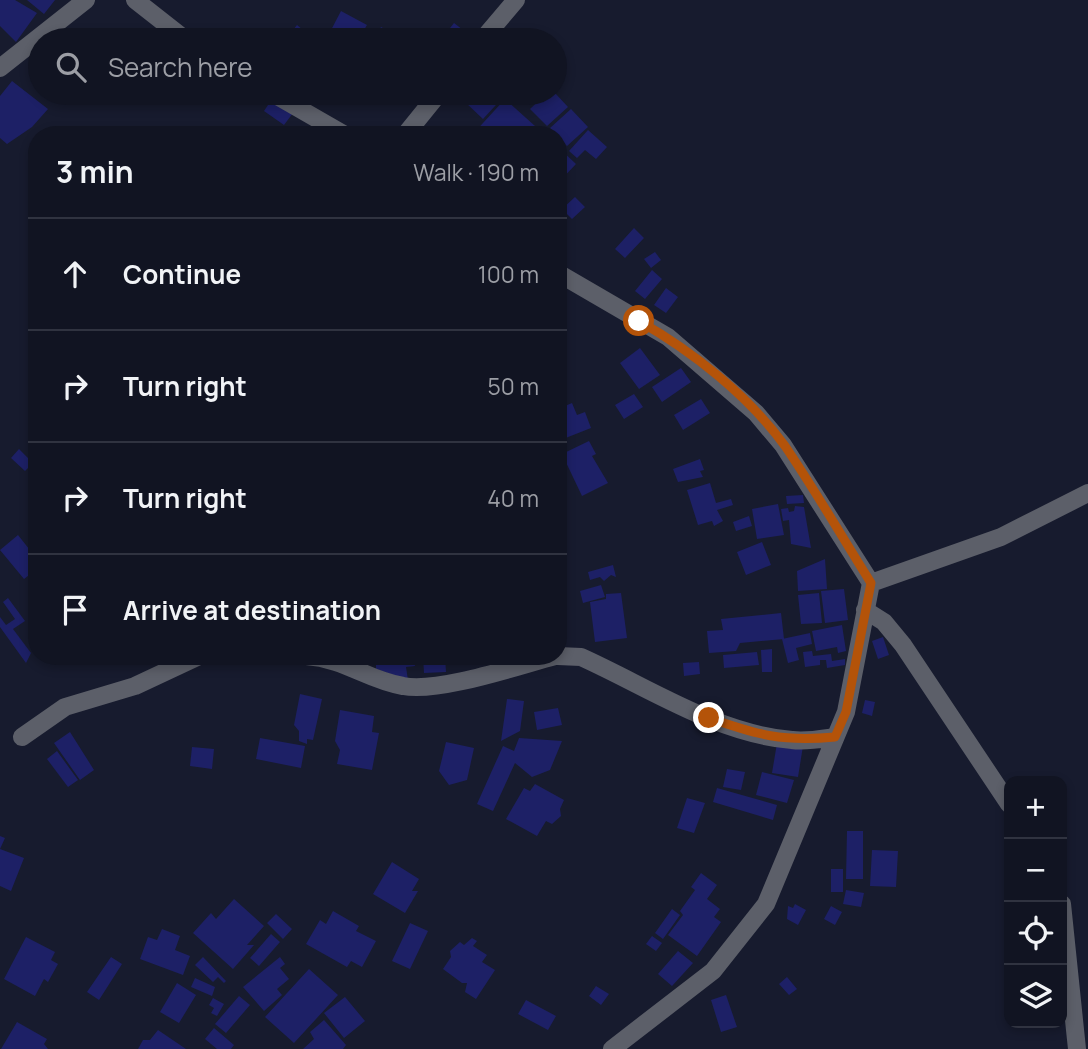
<!DOCTYPE html>
<meta charset="utf-8">
<style>
:root{--surface:#111422;--page:#1a1d2a;--text:#f1f3f6;--muted:#9c9ea5;--line:#303340}
body{margin:0;font-family:Manrope,sans-serif;background:var(--page);color:var(--text)}
.controls{position:absolute;right:21px;bottom:21px;display:grid;overflow:hidden;border-radius:14px;box-shadow:0 4px 10px #0003}
.controls button{width:63px;height:63px;display:grid;place-items:center;padding:0;border:0;border-bottom:2px solid var(--line);background:var(--surface);color:var(--text);font:35px sans-serif}
.stop{position:absolute;width:21px;height:21px;margin:-16px;border:5px solid #b45309;border-radius:50%;background:#fff}
.stop.end{background:#b45309;border-color:#fff;box-shadow:0 2px 7px #0008}
.list{margin:0;padding:0;list-style:none}
h2{display:flex;justify-content:space-between;align-items:center;height:91px;margin:0;padding:0 28px;font-size:30px}
h2 small{font-size:23px;font-weight:400;color:var(--muted)}
.list li{display:grid;grid-template-columns:46px 1fr auto;gap:21px;align-items:center;box-sizing:border-box;height:112px;padding:0 28px;border-top:2px solid var(--line)}
.list b{display:block;font-size:26px;white-space:nowrap}
.list em{font-size:23px;font-style:normal;color:var(--muted)}
.icon{flex:none;width:38px;height:38px;fill:none;stroke:currentColor;stroke-width:2;stroke-linecap:round;stroke-linejoin:round}
.map{position:relative;flex:none;width:1088px;height:1049px;overflow:hidden}
.search{position:absolute;background:var(--surface);box-shadow:0 4px 10px #0003;left:28px;top:28px;width:539px;height:77px;display:flex;align-items:center;gap:18px;box-sizing:border-box;padding:0 24px;border-radius:38px;color:var(--muted);font-size:26px}
.panel{position:absolute;background:var(--surface);box-shadow:0 4px 10px #0003;left:28px;top:126px;width:539px;height:539px;border-radius:28px}
.map>svg:first-child{display:block}
</style>
<div class="map">
<svg width="1088" height="1049" viewBox="0 0 1088 1049">
<rect width="100%" height="100%" fill="#171b2e"/>
<!-- building -->
<path fill="#1d2066" d="M0,0H15L37,13L16,42L0,26Z
M27,0H55L44,14Z
M341,11L367,25L358,40H345L330,32Z
M454,23L467,33L462,40H447L443,37Z
M297,25L314,39L313,40H285Z
M381,27L395,34L392,40H373Z
M12,81L48,109L32,127L7,144L0,138V96Z
M474,93H507L483,119L465,102Z
M547,93H555L568,107L547,126L530,109Z
M272,99L293,113L284,125L264,111Z
M505,99L545,135H472Z
M571,109L588,127L567,146L550,128Z
M588,130L607,147L596,159L585,150L577,158L569,151Z
M558,147L576,164L558,183Z
M575,197L585,207L572,219L562,209Z
M634,228L644,238L625,258L615,249Z
M655,252L661,260L651,268L644,259Z
M652,270L662,279L645,299L635,291Z
M666,288L678,297L666,313L654,305Z
M640,348L660,375L639,389L620,363Z
M681,368L691,382L662,402L652,387Z
M634,394L643,407L624,419L615,405Z
M701,399L710,413L683,430L674,415Z
M572,403L577,415L585,412L591,428L558,441V409Z
M589,441L596,454L592,456L608,483L582,496L562,454Z
M19,449L33,463L25,471L11,458Z
M700,459L704,470L700,471L703,477L678,482L673,469Z
M710,483L716,503L731,499L733,505L717,510L723,521L714,526L712,521L698,525L687,490Z
M803,495L804,503L787,504L786,496Z
M778,504L784,535L757,539L752,509Z
M795,506L804,507L811,548L791,544L789,520L783,521L781,509L788,508L789,512L794,511Z
M749,516L752,526L736,531L733,522Z
M18,535L37,559V569L24,579L0,550Z
M762,542L771,565L746,575L737,552Z
M825,559L827,589L798,591L797,571Z
M613,565L616,577L611,575L604,581L600,577L590,580L588,572Z
M601,585L605,597L583,603L580,591Z
M844,589L848,620L825,623L821,591Z
M621,593L627,638L595,642L590,602L606,599V594Z
M819,593L822,623L801,624L798,595Z
M8,598L25,621L13,629L31,653L26,663L0,627V617L6,625L15,619L3,602Z
M781,613L784,639L740,643L736,651L709,653L707,631L723,630L721,619Z
M842,625L846,651L838,653L837,647L816,651L812,631Z
M810,633L812,644L796,648L799,660L788,663L782,639Z
M883,637L889,655L878,659L872,641Z
M772,649V672H762L761,650Z
M812,651L813,656L831,654L832,661L845,659V665L827,668L826,660H820V665L805,667L803,652Z
M757,652L759,665L724,668L723,655Z
M376,656H407V659H414L415,666L406,667L408,680L376,669Z
M423,656H445L446,672L424,673Z
M699,662L700,674L684,676L683,663Z
M300,694L322,699L313,740L307,739V744L299,741V731L294,725Z
M507,699L524,701L520,731L501,741Z
M865,700L875,702L872,716L862,713Z
M558,708L562,725L537,730L534,712Z
M340,710L374,716L372,732L379,733L372,770L337,764L340,750L335,741Z
M70,732L94,770L80,780L54,743Z
M260,738L305,746L301,768L256,759Z
M519,738L562,741L550,770L532,777L515,763L493,811L477,804L503,746L514,751Z
M446,742L474,748L467,780L449,785L439,771Z
M777,743L803,746L798,777L772,773Z
M192,747L214,749L212,769L190,766Z
M57,751L78,780L68,787L47,759Z
M727,769L745,772L741,790L723,787Z
M762,772L794,780L787,803L756,795Z
M535,784L564,800L560,809L561,816L552,824L546,821L537,836L506,819L524,788L530,791Z
M717,788L777,805L773,820L713,802Z
M687,798L705,803L694,833L677,828Z
M847,831H863V879H846Z
M0,836L5,838L0,849L24,858L11,891L0,886Z
M872,850L898,851L896,887L870,886Z
M392,862L419,879L412,891H418L405,913L373,894Z
M831,869H843V892H831Z
M701,873L717,885L707,899L720,909L714,917L721,922L697,956L668,935L683,915L680,911L695,890L691,887Z
M846,890L864,893L861,907L843,904Z
M234,899L264,926L247,945H254L233,969L193,933L211,913L216,919Z
M795,904L806,910L798,925L787,919L788,906L793,908Z
M831,906L842,912L835,925L824,919Z
M672,909L680,915L663,939L655,933Z
M333,911L359,926L356,931L376,941L362,967L351,961L347,967L306,944L320,920L326,924Z
M276,914L292,929L283,939L267,923Z
M410,923L428,931L410,969L392,961Z
M162,929L180,936L175,950L190,956L183,975L140,959L148,937L157,940Z
M271,934L280,942L259,966L250,958Z
M652,936L662,943L656,951L646,944Z
M26,937L55,952L51,960L58,964L48,982L44,979L35,996L4,979Z
M472,938L477,941L473,946L487,955L482,962L495,970L476,999L465,992L467,983H462L443,969L451,957L450,951L460,942L464,945Z
M678,951L693,963L672,986L658,974Z
M111,957L122,964L99,1000L87,992Z
M203,957L226,981L224,983L218,977L213,982L195,965Z
M280,957L285,964L280,968L289,979L277,989L282,995L264,1011L243,987Z
M309,969L338,995L294,1043L265,1017Z
M787,977L797,989L789,995L779,984Z
M195,978L215,987L212,996L191,987Z
M177,983L196,995L179,1023L160,1012Z
M596,986L609,994L601,1005L589,996Z
M726,995L737,1027L721,1032L711,1000Z
M239,996L250,1005L226,1033L215,1024Z
M345,997L365,1021L344,1038L324,1013Z
M213,998L224,1004L217,1016L211,1013L214,1008L209,1005Z
M526,1000L556,1016L548,1030L518,1014Z
M324,1020L346,1045L343,1049H303L314,1039L310,1032Z
M17,1022L47,1039L44,1044L48,1049H1Z
M214,1028L234,1045L231,1049H217L205,1039Z
M158,1030L186,1049H138L143,1040H150Z"/>
<g fill="none" stroke-linecap="round" stroke-linejoin="round">
<!-- street -->
<path stroke="#5c5f69" stroke-width="18" d="M135,0L186,40
M482,40L516,0
M0,68L86,0
M272,93L345,135
M405,135L439,93
M558,273L668,337L756,413L783,445L871,583L846,712L766,904L713,971L612,1049
M871,583L1001,537L1088,493
M865,610L884,622L903,645L1009,804
M306,656C346,659 367,680 403,686C439,693 517,666 555,656
M558,656L581,657C648,687 717,734 792,740C806,742 821,739 835,737
M22,737L65,707L135,686L199,656
M1062,904L1077,1049"/>
</g>
<g fill="none" stroke-linecap="round" stroke-linejoin="round">
<!-- route -->
<path stroke="#b45309" stroke-width="9" d="M639,321C692,351 749,396 785,446C815,490 842,537 871,583L846,712L835,737C782,742 758,735 709,718"/>
</g>
</svg>
<div class="controls">
<button>+</button>
<button>−</button>
<button><svg class="icon" aria-label="locate" viewBox="0 0 24 24"><circle cx="12" cy="12" r="6"/><path d="M12 2v4M12 18v4M2 12h4M18 12h4"/></svg></button>
<button><svg class="icon" aria-label="layers" viewBox="0 0 24 24"><path d="M12 4l9 5-9 5-9-5zM3 14l9 5 9-5"/></svg></button>
</div>
<div class="stop" style="left:639px;top:321px"></div>
<div class="stop end" style="left:709px;top:718px"></div>
<div class="search"><svg class="icon" aria-label="search" viewBox="0 0 24 24"><circle cx="10" cy="10" r="6"/><path d="M15 15l6 6"/></svg>Search here</div>
<section class="panel">
<h2>3 min<small>Walk · 190 m</small></h2>
<ul class="list">
<li><svg class="icon" aria-label="ahead" viewBox="0 0 24 24"><path d="M12 20V5M6 11l6-6 6 6"/></svg><div><b>Continue</b></div><em>100 m</em></li>
<li><svg class="icon" aria-label="right" viewBox="0 0 24 24"><path d="M7 20v-9h11M14 6l5 5-5 5"/></svg><div><b>Turn right</b></div><em>50 m</em></li>
<li><svg class="icon" aria-label="right" viewBox="0 0 24 24"><path d="M7 20v-9h11M14 6l5 5-5 5"/></svg><div><b>Turn right</b></div><em>40 m</em></li>
<li><svg class="icon" aria-label="arrive" viewBox="0 0 24 24"><path d="M6 21V4h12l-3 4 3 4H6"/></svg><div><b>Arrive at destination</b></div></li>
</ul>
</section>
</div>
